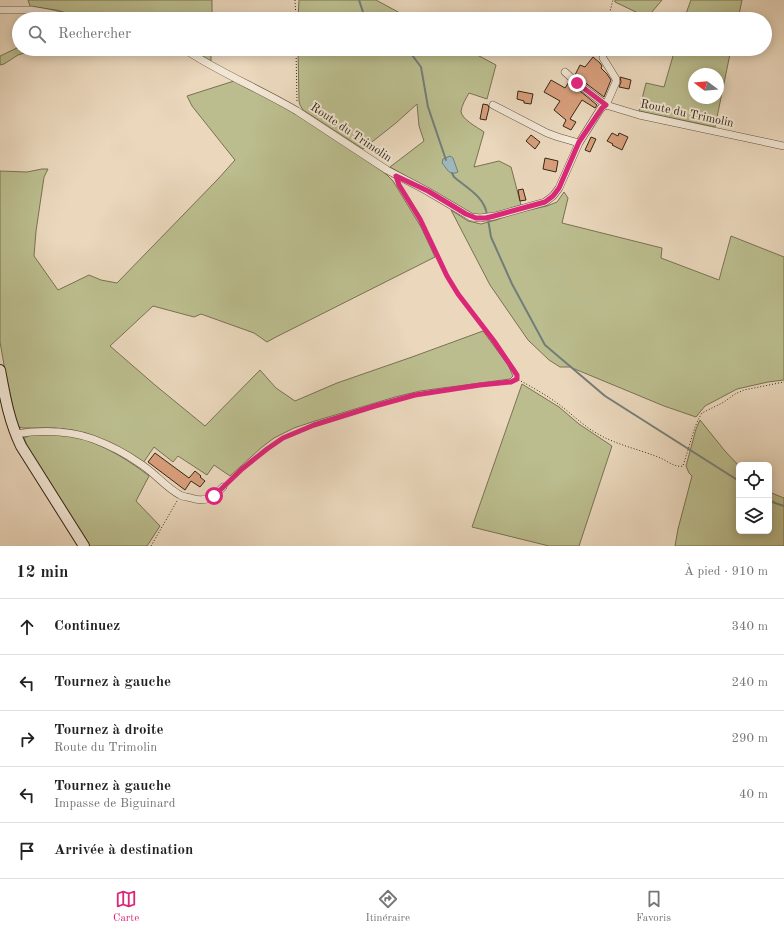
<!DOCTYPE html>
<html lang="fr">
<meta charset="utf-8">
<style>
:root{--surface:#fff;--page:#f2f2f2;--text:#222;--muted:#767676;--line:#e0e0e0;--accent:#db2777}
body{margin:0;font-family:"Old Standard TT",serif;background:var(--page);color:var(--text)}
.controls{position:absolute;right:12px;bottom:12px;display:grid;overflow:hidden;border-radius:6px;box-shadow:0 2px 10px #0003}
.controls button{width:36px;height:36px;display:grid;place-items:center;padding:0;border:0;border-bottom:1px solid var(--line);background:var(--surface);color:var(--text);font:20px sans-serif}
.compass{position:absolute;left:688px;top:68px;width:36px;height:36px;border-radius:50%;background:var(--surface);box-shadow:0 2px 10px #0003;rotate:286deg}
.stop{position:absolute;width:12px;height:12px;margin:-9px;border:3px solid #db2777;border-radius:50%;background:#fff}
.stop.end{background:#db2777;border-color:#fff;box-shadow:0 1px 4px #0008}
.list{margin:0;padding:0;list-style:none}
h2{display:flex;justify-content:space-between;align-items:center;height:52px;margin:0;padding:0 16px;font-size:17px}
h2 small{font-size:13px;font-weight:400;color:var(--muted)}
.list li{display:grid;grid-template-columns:26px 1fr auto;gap:12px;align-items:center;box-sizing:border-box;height:56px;padding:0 16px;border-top:1px solid var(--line)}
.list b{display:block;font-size:15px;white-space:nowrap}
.list p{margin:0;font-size:13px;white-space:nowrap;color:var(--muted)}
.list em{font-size:13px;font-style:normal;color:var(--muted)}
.icon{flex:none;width:22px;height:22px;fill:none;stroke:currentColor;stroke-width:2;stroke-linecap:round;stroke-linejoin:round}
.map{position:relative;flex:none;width:784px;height:546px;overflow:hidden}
.search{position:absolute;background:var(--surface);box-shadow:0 2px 10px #0003;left:12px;right:12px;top:12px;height:44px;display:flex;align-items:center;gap:10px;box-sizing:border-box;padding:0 14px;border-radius:22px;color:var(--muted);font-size:15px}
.sheet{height:332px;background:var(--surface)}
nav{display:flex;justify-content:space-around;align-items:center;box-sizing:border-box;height:56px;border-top:1px solid var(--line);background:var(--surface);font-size:11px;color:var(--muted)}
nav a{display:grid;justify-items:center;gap:2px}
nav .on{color:var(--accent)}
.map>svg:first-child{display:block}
</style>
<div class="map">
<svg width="784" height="546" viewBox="0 0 784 546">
<rect width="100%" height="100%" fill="#ead7bc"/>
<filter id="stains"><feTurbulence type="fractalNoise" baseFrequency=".005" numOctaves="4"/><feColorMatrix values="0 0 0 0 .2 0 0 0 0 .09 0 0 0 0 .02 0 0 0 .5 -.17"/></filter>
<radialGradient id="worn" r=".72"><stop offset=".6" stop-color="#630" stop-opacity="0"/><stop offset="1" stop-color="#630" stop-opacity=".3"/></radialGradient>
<!-- green -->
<path fill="#bbbd8e" stroke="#787252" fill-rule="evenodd" d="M28,0H212V19H89L56,10L30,6Z
M299,0H376L411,19H298Z
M615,0H662L646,19H635L638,13L615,2Z
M691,0H742L738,19H684Z
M19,47V49H37L18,55L4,64L0,65V56Z
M190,49H211V61Z
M298,49H466L496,65L487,99L469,93C466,98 462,105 461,111C461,119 477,127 484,132L474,167L499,161L511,167L521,205C505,210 489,217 472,214L390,167L424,141L419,126L417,104L396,123L363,149L303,110L300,105L299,101Z
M675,49H731L715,127L639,111L646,83L664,87ZM694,74H718V98H694Z
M234,81L283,106L345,145L386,174L393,181L421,227L435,257L276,337L267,342L254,333L201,314L194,317L153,306L110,346L155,385L205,426L260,370L276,388L295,401L337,383L412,357L483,331L508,365L513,376L510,379L420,391L395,397L315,421L294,428L274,438L262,447L230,476L214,465L207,475L178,456L173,462L154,447L143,463L86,434L73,430L55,428H23L19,427L16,421L6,376L0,342V171L27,172L42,169H48L44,177L36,231L34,256L58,290L89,275L101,280L117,283L218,179L235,160L192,106L187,96Z
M564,192L568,198L562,223L662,248L661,258L719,280L731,236L784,257V380L768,382L737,389L705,406L696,417L664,406L570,367H560L549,360L528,340L490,285L451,210L468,221L481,224L496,220L515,213L547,206L557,202Z
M522,384L559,407L579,424L612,446L579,546H549L472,527Z
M700,420L725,451L739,466V531H769V492L784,498V546H675L678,529L692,476L689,473L686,466L696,429Z
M43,434C56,435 71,435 84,439C107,447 130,461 149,476L136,501L160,526L147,546H89L29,451L26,443L24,438L30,435Z"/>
<!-- water -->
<path fill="#9db7bb" stroke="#737d79" d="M450,156L453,158L458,172C449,176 448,170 442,163L443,159Z"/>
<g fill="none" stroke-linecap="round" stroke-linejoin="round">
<!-- stream -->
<path stroke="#737d79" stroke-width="2" d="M359,0L364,15L369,19
M405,49L412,55L421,67L428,107L446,160
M452,173L454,177C467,188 485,197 487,215
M488,219L491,237L512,284L545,345L605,396L739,481
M769,500L775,503L784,506"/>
</g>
<!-- building -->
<path fill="#d89e7b" stroke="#352715" d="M593,57L600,63L602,66L601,68L607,74L611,80L604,97L575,75L580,65L585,67Z
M620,77L631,80L629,89L619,87L621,82Z
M551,80L565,88L569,82L597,105L595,108L582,100L570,119L576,122L571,130L563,126L566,120L554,110L560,101L544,92Z
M518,91L533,94L531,104L524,103V101L517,99Z
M483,104L488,105L489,108L486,120L480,119Z
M612,133L618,136L619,133L628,137L622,150L612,145L613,144L607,141Z
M531,135L540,142L535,149L526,141Z
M591,137L596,139L590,152L585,150Z
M545,158L558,161L556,172L543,169Z
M523,189L526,200L520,201L518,190Z
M155,453L189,478L195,471L201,476L200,477L205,481L200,487L191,481L185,490L148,462Z"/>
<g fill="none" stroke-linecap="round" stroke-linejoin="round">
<!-- street casing -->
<g stroke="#62533f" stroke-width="8">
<path id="street" d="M0,10H31L48,13L75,19
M184,49C220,73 260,89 297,111L387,170L427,191L466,214L471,217L480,218L495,216L545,202L553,196L559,188L579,143L601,108L606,105L639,115L784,146
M565,72L577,83L606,105L616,82V79L603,58
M493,105L547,133L558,137L579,143
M15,434C42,430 68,430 93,439C109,445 125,453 139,463C153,471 165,487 180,495C183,497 188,497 191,498C197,500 203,501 209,498C215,496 219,491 223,487"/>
</g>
<!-- secondary casing -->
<g stroke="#352715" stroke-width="12">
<path id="secondary" d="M0,370C5,397 9,421 21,446L84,546"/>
</g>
<!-- path -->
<path stroke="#352715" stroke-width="1" stroke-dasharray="1 2" stroke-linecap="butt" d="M295,0L296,19
M608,19L613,0
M296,49L297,102
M399,184L420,219L447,276L457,294L494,341L517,375V379C532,387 548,396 561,406C574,416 585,427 598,434C617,445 638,449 658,457C666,460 675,468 683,466L695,427L699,418L702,413L724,402L735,394L744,390L784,382
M228,482L267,449L283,438L314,425L375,406L415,395L480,385L511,382L517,379
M151,546L177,501"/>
<!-- street -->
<use href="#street" stroke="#f1e5d3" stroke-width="7"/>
<!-- secondary -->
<use href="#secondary" stroke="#f1e5d3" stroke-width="10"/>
</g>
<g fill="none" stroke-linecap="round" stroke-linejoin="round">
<!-- route -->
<path stroke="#db2777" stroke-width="5" d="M214,496L242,469L267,449L283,438L314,425L375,406L415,395L480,385L511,382L517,379V375L494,341L458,294L447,276L420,219L399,185L396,176L428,191L466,214L476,218H486L494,216L545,202L553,196L559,188L579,142L602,108L606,105L577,83"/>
</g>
<g text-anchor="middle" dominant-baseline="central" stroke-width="4" stroke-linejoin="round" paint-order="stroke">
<!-- street labels -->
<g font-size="12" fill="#352715" stroke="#f1e5d3">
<text transform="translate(687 114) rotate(12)">Route du Trimolin</text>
<text transform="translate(351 133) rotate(34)">Route du Trimolin</text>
</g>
</g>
<rect width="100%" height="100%" filter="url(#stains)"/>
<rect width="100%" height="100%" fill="url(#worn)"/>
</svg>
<div class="controls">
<button><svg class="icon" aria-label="locate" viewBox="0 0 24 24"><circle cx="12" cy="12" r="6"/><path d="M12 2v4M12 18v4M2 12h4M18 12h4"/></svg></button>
<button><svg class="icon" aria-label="layers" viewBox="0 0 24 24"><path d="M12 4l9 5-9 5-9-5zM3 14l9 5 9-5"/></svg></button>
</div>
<svg class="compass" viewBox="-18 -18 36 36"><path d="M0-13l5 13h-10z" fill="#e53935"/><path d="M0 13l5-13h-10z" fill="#767676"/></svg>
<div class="stop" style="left:214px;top:496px"></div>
<div class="stop end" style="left:577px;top:83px"></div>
<div class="search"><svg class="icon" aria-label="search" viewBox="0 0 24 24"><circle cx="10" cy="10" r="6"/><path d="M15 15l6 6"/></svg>Rechercher</div>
</div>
<section class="sheet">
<h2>12 min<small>À pied · 910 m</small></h2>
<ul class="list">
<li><svg class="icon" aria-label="ahead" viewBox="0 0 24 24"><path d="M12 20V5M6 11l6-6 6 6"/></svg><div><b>Continuez</b></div><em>340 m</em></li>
<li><svg class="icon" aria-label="left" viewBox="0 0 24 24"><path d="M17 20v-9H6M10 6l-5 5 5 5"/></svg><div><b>Tournez à gauche</b></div><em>240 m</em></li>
<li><svg class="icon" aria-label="right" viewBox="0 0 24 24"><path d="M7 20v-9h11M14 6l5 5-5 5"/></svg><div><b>Tournez à droite</b><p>Route du Trimolin</p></div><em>290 m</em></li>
<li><svg class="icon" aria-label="left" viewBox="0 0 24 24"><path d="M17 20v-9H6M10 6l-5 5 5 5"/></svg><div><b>Tournez à gauche</b><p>Impasse de Biguinard</p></div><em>40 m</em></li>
<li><svg class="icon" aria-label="arrive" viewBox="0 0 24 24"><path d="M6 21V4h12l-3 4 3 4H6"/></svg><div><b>Arrivée à destination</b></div></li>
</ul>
</section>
<nav>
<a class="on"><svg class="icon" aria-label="map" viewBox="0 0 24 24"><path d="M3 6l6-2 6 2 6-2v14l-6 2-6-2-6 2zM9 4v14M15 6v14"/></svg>Carte</a>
<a><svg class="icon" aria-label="directions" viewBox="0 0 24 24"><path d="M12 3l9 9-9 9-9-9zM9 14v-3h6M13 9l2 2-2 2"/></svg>Itinéraire</a>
<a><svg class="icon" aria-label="saved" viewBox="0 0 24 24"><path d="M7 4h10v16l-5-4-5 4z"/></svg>Favoris</a>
</nav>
